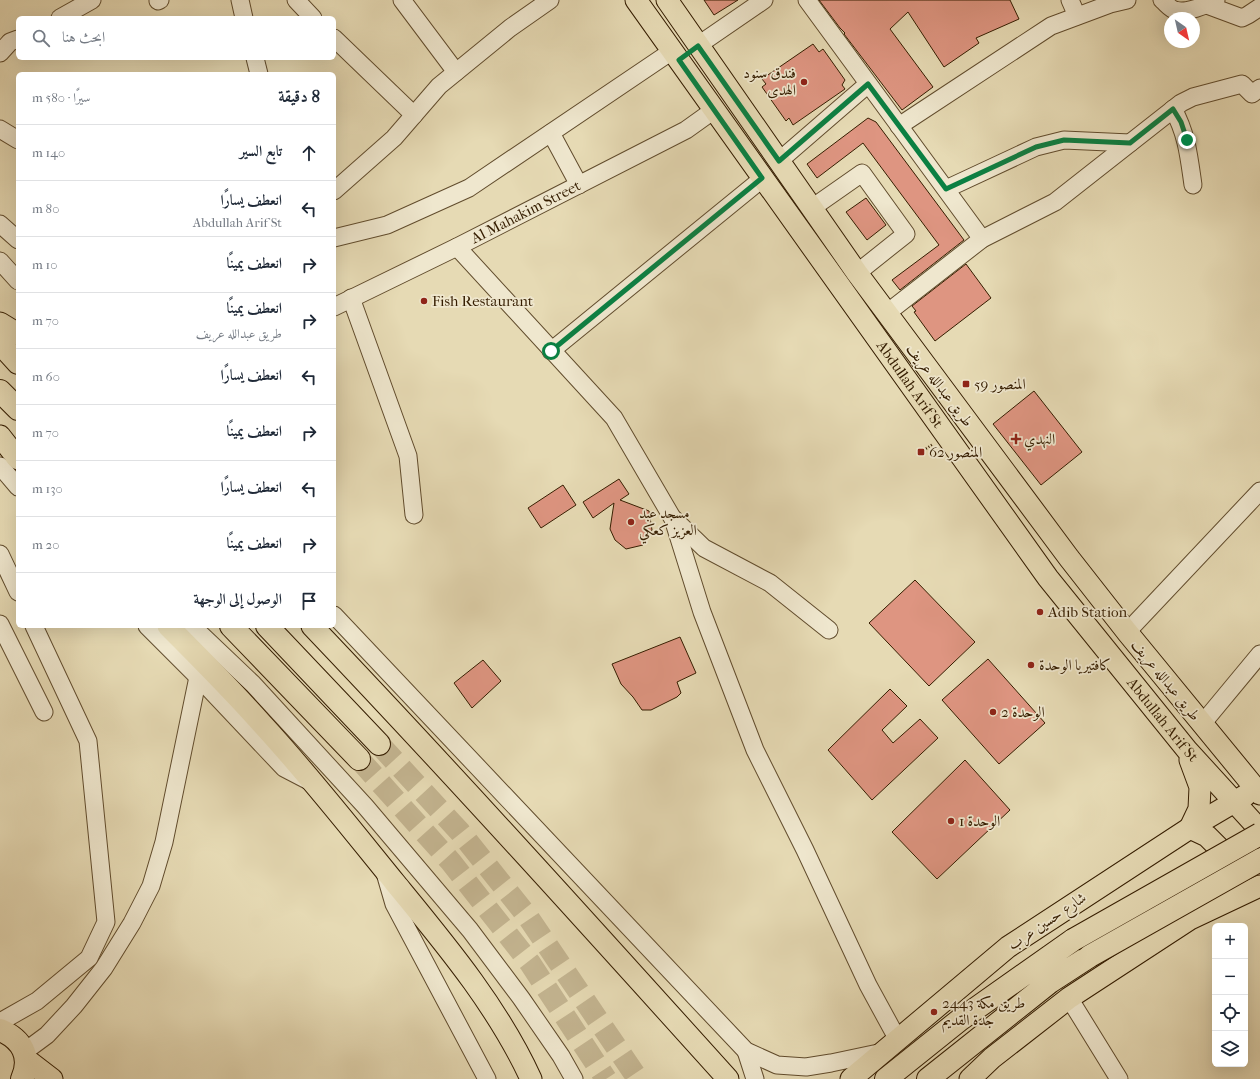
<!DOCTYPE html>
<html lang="ar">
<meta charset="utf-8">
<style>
:root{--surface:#fff;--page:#f6f6f7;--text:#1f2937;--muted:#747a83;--line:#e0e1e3}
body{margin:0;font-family:"IM FELL French Canon",Amiri,serif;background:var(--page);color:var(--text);direction:rtl}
.controls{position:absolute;right:12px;bottom:12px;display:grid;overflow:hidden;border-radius:6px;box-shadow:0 4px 16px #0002}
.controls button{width:36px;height:36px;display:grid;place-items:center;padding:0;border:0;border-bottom:1px solid var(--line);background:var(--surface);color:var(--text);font:20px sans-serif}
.compass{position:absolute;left:1164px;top:12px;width:36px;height:36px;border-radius:50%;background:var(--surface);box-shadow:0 4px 16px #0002;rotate:146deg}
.stop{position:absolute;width:12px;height:12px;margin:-9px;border:3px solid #0b8043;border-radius:50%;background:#fff}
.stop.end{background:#0b8043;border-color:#fff;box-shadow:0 1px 4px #0008}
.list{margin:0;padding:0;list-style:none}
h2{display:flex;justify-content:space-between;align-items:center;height:52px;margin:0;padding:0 16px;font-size:17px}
h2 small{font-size:13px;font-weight:400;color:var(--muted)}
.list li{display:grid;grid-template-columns:26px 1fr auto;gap:12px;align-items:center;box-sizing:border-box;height:56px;padding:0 16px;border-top:1px solid var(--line)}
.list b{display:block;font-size:15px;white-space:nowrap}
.list p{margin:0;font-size:13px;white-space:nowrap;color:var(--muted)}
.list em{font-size:13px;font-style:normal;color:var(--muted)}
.icon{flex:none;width:22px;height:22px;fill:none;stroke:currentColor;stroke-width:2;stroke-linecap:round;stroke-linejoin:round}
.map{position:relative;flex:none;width:1260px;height:1079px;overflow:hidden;direction:ltr}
.search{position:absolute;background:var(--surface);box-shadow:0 4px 16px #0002;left:16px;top:16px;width:320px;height:44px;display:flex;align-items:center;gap:10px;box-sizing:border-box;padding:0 14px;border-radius:6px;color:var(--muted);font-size:15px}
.panel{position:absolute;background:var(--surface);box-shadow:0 4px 16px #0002;left:16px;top:72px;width:320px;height:556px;border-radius:6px;direction:rtl}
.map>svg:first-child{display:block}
</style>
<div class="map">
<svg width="1260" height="1079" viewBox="0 0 1260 1079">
<rect width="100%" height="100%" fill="#e6dab4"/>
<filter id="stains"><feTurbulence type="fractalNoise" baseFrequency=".005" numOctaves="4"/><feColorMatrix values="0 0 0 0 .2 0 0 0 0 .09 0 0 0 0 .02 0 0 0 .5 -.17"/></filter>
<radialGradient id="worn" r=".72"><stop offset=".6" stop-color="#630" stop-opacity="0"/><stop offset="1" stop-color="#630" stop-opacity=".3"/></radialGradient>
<!-- building -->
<path fill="#de9581" stroke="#351d00" d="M704,0H738L714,15Z
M819,0H1010L1019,19L976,38L979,43L944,67L908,12L890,29L933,87L902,110L844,34L845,33L840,28Z
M813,44L819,52L823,49L845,80L842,85L845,89L793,125L789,118L786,121L762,87L766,84L762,79Z
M868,118L876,122L964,240L900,290L892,280L939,245L863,143L817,178L807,164Z
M866,198L886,225L867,240L846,212Z
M966,264L991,298L935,341L914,312L916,311L912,306Z
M1034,391L1082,452L1041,485L993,424Z
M619,479L629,494L620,500L649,511L652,530L643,545L626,549L615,540L610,529L614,503L593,518L583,502Z
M563,485L576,505L541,528L528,508Z
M915,580L975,642L929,686L869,623Z
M680,637L696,673L677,682L681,693L677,697L651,710H642L633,697L621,684L612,664Z
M988,659L1045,723L999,764L942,700Z
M483,660L501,681L472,708L454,683Z
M890,689L907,706L882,730L893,743L920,719L938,738L872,800L828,750Z
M965,760L1010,810L937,879L892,832Z"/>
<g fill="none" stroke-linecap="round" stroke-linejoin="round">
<!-- highway-tunnel -->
<path stroke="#c3b490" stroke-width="22" stroke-dasharray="22 11" stroke-linecap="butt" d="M379,744L460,832L528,917L638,1079
M359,759L451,862L530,963L606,1079"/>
<!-- minor casing -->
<g stroke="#614c2d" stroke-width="19">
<g id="minor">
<path d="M240,0L244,18"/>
<path d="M296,0L313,18"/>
<path d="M402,0L456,72"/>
<path d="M807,0L982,239"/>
<path d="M1070,0L1077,16"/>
<path d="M1162,0C1166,3 1170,9 1175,10C1185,14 1207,5 1216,0"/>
<path d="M158,1L160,0"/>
<path d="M1207,5L1242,18L1248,15L1260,7"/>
<path d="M60,18L92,0"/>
<path d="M334,38L414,115"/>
<path d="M697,46L764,0"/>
<path d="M0,53L10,42L18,39"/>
<path d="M255,58L259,74"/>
<path d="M1173,109C1187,134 1189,157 1193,185"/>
<path d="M899,126L1051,26L1110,4L1127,0"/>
<path d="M0,129L18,140"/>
<path d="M551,133L579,185"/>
<path d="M779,161L868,84"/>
<path d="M946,189L1036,147L1064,140L1130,143"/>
<path d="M334,191L394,138L439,86L510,28L550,0"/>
<path d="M812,208L862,173L906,234L857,273"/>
<path d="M0,224L18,240"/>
<path d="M334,238L387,225L469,188L672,51"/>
<path d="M457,247L614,418L673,519L702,612L755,750L805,850L868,985L898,1040"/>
<path d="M0,261L18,281"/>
<path d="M351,298L408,456L414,515"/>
<path id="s1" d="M334,307L457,247L686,130L714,110"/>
<path d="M887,313L982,239L1055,202L1181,103L1193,97L1242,84L1252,94L1260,88"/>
<path d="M551,351L763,178"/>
<path d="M0,466L18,487"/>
<path d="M674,519L704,548L770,583L829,630"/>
<path d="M0,554L18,592"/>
<path d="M334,615L746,1051L777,1065L806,1067L831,1063L883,1052"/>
<path d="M0,624L44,712"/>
<path d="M147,626L198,677L284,768L309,781"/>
<path d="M192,626L253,684L365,806L470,930L521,998L561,1056L574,1079"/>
<path d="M1127,632L1260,491"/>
<path d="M1202,724L1260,654"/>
<path d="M385,873L394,904L487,1079"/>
<path d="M1069,998L1119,1079"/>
<path d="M0,1022L37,1001L89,958L106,922L88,741L34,626"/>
<path d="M746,1051L755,1079"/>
<path d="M24,1052L47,1035L74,1006L104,968L132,923L151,886L164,842L198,677"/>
</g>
</g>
<!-- major casing -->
<g stroke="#351d00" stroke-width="23">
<g id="major">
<path id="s2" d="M636,0L1048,578L1187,750L1260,830"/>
<path d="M667,0L857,273L1069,558L1127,632L1260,794"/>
<path d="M0,323L18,334"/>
<path d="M0,436L18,459"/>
<path d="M168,626C200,658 232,690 262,724C309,775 352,830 396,884C446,945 498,1007 531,1079"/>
<path d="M312,626C453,774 591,927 728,1079"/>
<path d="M1190,828L1207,836L1222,851L1229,871"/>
<path d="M1190,828L1199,809L1200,787L1190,760"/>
<path d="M26,1059L52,1079"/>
<path d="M851,1079L1008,947L1190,828L1246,795"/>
<path d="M970,1079L992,1058L1069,998L1190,919L1260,886"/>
</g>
</g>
<!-- highway casing -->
<g stroke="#351d00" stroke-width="24">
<path id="highway" d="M0,343L18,363
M0,391L18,409
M231,626L359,759
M267,626L379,744
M0,1030C22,1039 32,1057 22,1079
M886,1079L961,1019L1073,940
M928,1079L1050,982L1090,956"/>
</g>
<!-- path -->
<path stroke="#351d00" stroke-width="2.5" stroke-dasharray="1 2" stroke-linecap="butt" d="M921,452L933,444"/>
<!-- minor -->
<use href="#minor" stroke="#efe7ce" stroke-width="17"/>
<!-- major -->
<use href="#major" stroke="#e6dab4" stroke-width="21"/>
<!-- highway -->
<use href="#highway" stroke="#e6dab4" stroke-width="22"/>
<!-- highway-bridge casing -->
<g stroke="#351d00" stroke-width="24" stroke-linecap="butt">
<path id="highway-bridge" d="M1073,940L1260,834
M1090,956L1260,860"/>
</g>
<!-- highway-bridge -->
<use href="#highway-bridge" stroke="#e6dab4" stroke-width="22"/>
</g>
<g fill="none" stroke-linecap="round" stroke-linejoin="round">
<!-- route -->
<path stroke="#0b8043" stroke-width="5" d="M551,351L762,178L679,60L698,46L779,161L868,84L946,189L1036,147L1064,140L1130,143L1173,109L1181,122L1187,140"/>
</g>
<!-- markers -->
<g fill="#8f2418" stroke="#efe7ce" stroke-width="1.5">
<circle cx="804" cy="82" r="4"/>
<circle cx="424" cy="301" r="4"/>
<rect x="962" y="380" width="8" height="8" rx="2"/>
<path d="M1014 433h4v4h4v4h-4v4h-4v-4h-4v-4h4z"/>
<rect x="917" y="448" width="8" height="8" rx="2"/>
<circle cx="631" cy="522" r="4"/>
<circle cx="1040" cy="612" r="4"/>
<circle cx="1031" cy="665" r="4"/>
<circle cx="993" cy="712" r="4"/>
<circle cx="951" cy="821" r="4"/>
<circle cx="934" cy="1012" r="4"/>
</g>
<g text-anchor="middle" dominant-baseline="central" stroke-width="3.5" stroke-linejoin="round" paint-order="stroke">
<!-- poi labels -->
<g font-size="15" fill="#351d00" stroke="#efe7ce" text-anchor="start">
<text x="796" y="73" text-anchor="end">فندق سنود<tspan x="796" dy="17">الهدى</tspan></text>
<text x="432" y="301">Fish Restaurant</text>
<text x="974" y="384">المنصور 59</text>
<text x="1024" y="439">النهدي</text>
<text x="929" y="452">المنصور 62</text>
<text x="639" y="513">مسجد عبد<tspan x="639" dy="17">العزيز كعكي</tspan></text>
<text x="1048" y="612">Adib Station</text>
<text x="1039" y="665">كافتيريا الوحدة</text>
<text x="1001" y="712">الوحدة 2</text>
<text x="959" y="821">الوحدة 1</text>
<text x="942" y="1003">2443 طريق مكة<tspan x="942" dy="17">جدة القديم</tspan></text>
</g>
<!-- street labels -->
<g font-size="15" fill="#351d00" stroke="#efe7ce">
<text stroke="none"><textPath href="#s1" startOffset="214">Al Mahakim Street</textPath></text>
<text stroke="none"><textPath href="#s2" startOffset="472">Abdullah Arif St</textPath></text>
<text transform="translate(940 385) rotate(53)">طريق عبدالله عريف</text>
<text transform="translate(1166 680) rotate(51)">طريق عبدالله عريف</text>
<text stroke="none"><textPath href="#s2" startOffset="892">Abdullah Arif St</textPath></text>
<text transform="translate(1047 921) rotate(-34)">شارع حسين عرب</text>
</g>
</g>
<rect width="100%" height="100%" filter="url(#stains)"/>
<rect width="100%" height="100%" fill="url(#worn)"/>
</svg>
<div class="controls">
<button>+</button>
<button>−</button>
<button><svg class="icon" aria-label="locate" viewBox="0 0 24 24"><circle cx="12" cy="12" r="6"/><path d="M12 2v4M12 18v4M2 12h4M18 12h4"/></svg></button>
<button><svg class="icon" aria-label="layers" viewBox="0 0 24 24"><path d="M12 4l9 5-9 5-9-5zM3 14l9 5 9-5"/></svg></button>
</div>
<svg class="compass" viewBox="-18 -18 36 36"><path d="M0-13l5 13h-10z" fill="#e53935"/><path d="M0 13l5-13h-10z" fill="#747a83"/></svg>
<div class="stop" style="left:551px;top:351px"></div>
<div class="stop end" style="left:1187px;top:140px"></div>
<div class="search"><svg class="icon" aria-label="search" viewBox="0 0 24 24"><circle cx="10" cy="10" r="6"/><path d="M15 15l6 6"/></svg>ابحث هنا</div>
<section class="panel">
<h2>8 دقيقة<small>سيرًا · 580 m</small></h2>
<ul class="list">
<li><svg class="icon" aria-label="ahead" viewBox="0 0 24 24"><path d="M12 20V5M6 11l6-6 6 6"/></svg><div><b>تابع السير</b></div><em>140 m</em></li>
<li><svg class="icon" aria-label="left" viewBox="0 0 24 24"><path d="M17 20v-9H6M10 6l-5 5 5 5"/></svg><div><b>انعطف يسارًا</b><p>Abdullah Arif St</p></div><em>80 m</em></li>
<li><svg class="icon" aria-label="right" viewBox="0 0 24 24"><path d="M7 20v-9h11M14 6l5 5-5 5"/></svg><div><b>انعطف يمينًا</b></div><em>10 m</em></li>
<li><svg class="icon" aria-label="right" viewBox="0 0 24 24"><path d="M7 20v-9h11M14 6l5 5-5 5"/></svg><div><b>انعطف يمينًا</b><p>طريق عبدالله عريف</p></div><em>70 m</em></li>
<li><svg class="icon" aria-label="left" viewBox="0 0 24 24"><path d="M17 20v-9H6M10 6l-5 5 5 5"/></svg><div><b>انعطف يسارًا</b></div><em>60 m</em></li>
<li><svg class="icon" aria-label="right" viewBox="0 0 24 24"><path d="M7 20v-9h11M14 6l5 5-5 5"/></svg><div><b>انعطف يمينًا</b></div><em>70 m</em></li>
<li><svg class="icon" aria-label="left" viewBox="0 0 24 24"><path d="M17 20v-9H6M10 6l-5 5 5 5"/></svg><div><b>انعطف يسارًا</b></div><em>130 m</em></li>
<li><svg class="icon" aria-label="right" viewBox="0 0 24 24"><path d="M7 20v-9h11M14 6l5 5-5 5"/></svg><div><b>انعطف يمينًا</b></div><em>20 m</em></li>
<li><svg class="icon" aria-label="arrive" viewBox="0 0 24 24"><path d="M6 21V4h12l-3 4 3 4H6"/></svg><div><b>الوصول إلى الوجهة</b></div></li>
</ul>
</section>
</div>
